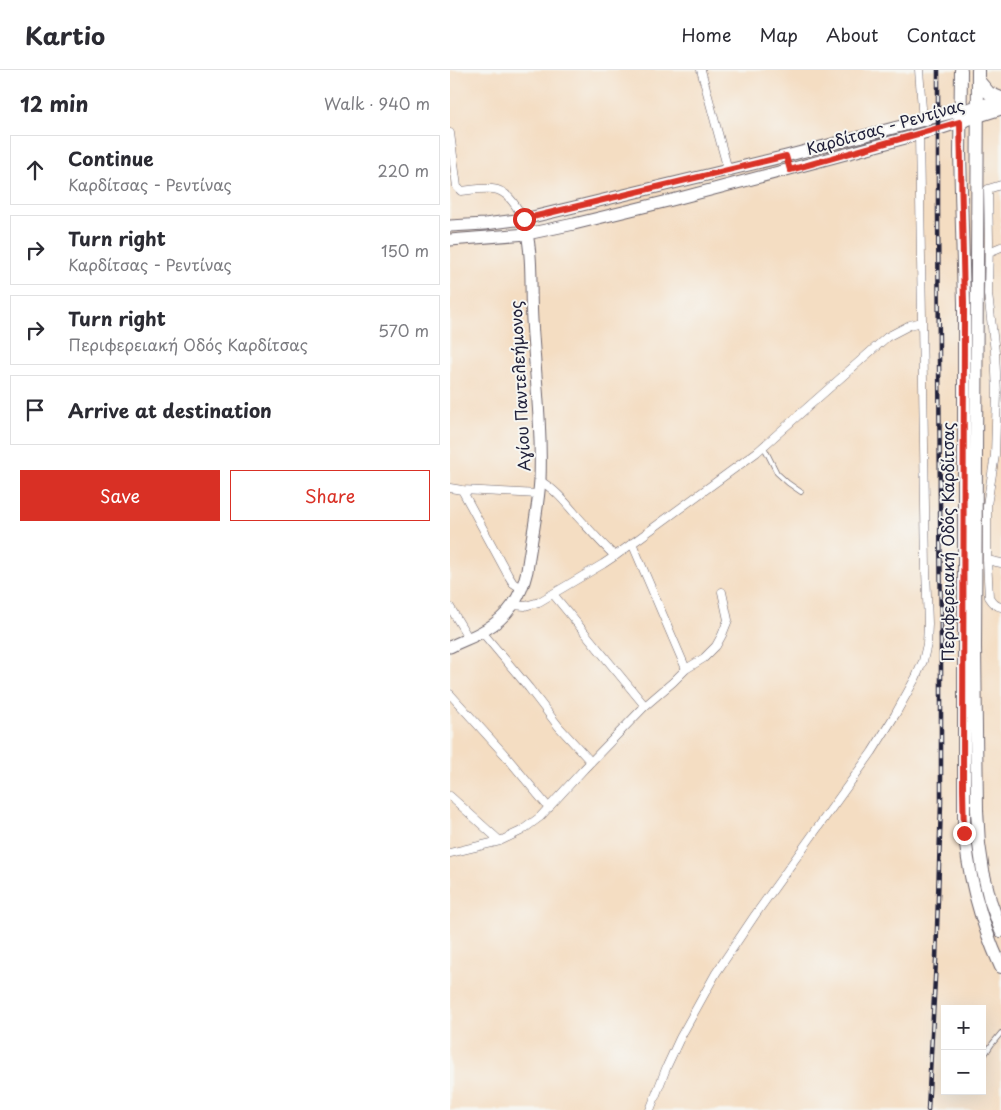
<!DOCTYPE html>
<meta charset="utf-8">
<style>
:root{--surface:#fff;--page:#f2f2f3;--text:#2b2b33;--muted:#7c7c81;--line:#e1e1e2;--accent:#d93025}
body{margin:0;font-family:"Playpen Sans",sans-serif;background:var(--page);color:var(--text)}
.controls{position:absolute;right:15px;bottom:15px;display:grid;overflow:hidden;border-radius:0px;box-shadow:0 5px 20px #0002}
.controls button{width:45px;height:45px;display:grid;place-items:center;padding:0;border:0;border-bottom:1px solid var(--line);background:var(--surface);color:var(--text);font:25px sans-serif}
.stop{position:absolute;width:15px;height:15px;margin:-11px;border:4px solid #d93025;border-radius:50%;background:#fff}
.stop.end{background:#d93025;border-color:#fff;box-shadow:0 1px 5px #0008}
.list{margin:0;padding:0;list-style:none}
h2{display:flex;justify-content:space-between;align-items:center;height:65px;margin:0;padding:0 20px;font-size:21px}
h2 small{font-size:16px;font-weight:400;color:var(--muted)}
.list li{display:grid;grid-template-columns:32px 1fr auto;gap:15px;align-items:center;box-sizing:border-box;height:70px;margin:0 10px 10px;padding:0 10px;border:1px solid var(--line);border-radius:0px}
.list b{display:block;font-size:19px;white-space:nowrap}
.list p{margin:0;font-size:16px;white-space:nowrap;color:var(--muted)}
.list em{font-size:16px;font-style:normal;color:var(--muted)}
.actions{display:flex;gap:10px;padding:15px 20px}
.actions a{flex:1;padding:11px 0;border:1px solid var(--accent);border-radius:0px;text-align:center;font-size:18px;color:var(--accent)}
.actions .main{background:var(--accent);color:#fff}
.icon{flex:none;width:28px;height:28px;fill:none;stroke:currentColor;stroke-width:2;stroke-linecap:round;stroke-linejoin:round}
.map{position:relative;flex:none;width:551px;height:1040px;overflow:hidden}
header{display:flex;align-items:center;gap:30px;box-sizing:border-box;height:70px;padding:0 25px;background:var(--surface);border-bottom:1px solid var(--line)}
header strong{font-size:24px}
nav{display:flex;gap:28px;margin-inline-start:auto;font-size:18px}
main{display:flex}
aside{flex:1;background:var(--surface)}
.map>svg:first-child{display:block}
</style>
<header>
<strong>Kartio</strong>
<nav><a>Home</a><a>Map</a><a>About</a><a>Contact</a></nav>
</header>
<main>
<aside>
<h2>12 min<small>Walk · 940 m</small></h2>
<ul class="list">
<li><svg class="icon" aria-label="ahead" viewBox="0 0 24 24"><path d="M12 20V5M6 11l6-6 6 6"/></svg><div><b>Continue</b><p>Καρδίτσας - Ρεντίνας</p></div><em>220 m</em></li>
<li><svg class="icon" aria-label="right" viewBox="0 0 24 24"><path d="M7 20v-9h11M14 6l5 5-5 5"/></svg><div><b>Turn right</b><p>Καρδίτσας - Ρεντίνας</p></div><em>150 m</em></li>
<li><svg class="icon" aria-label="right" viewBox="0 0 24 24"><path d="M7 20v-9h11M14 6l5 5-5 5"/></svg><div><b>Turn right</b><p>Περιφερειακή Οδός Καρδίτσας</p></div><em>570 m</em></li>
<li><svg class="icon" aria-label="arrive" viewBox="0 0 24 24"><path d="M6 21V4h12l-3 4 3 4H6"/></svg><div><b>Arrive at destination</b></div></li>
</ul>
<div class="actions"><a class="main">Save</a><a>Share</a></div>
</aside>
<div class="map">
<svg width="551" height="1040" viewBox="0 0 551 1040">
<rect width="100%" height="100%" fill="#f6f6f2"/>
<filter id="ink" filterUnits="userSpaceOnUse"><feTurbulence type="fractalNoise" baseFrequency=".02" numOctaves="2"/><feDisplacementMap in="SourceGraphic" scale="10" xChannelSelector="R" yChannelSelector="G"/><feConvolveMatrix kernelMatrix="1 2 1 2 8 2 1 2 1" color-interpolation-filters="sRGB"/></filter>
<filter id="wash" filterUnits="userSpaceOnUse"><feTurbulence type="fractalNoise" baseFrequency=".0096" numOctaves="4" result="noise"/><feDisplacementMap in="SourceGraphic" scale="20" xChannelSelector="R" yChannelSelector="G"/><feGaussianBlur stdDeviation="1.12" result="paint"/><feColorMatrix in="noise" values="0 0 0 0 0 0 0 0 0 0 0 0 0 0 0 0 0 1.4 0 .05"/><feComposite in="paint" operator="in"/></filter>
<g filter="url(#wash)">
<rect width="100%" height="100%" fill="#f4ddc2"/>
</g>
<g filter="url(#ink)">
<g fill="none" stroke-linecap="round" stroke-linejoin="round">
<!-- lane casing -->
<g stroke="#6c636a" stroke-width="5.5">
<path id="lane" d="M314,377L327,403L338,413L351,422
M532,989L542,974L551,963"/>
</g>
<!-- street casing -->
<g stroke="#6c636a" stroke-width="9">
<path id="street" d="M251,0L278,100
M469,0L473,51
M0,63L7,117L11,121C21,120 33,118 43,119C58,120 67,138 74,149
M551,115L538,119L539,171L538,224L545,282L547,323L545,385L537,435V490L539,527C542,532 545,536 551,537
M539,182L551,177
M90,411C105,419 116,433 127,446C139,459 151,473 165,486
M0,418L12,420L88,424
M12,420L58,505L63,513L72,519
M182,473L236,599
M537,490L551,493
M103,524L195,636
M63,535L75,536L89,532L153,494L165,486L307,382L437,267L460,255L472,252
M0,537L19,569
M32,562L79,618L109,657L141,692
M0,624L55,685L99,738
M0,726L50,771
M0,783L50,771L71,761L90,747L134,699L195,636L223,612L236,599L254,588L266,576L272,565L278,550L272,522
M200,1040L217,996L230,968L266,903L305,845L422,682L445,645L466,607L473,591L477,574L478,554L476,499L469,64"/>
</g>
<!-- secondary casing -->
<g stroke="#6c636a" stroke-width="13">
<path id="secondary" d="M0,156L35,154L74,149L336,86L551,30
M0,170L77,164L124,154L222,130L340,99L489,59L551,39
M0,577C11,571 24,567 35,560C59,546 71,527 77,501C81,471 88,441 90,410C92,357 85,303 82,250C80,220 83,188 76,159"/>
</g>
<!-- primary casing -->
<g stroke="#6c636a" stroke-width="14">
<path id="primary" d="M511,0L510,83L514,233V753C517,803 530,851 551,897
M528,0L525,577L527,740L529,774L533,801L540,830L551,861
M528,10L539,23L551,28"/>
</g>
<!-- lane -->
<use href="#lane" stroke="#fff" stroke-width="4"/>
<!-- street -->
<use href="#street" stroke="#fff" stroke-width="8"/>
<!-- secondary -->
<use href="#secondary" stroke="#fff" stroke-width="11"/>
<!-- primary -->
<use href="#primary" stroke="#fff" stroke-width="12"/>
<!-- rail casing -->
<g stroke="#22223b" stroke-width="4.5">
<path id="rail" d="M478,1040L486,890L491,733V573L488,140V0"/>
</g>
<!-- rail -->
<use href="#rail" stroke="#f6f6f2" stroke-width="2.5" stroke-dasharray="8" stroke-linecap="butt"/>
</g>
</g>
<g fill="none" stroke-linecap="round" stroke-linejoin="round" filter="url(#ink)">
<!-- route -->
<path stroke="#d93025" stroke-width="6" d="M74,149L336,86L340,100L510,52L514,233L513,718L514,763"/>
</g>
<g text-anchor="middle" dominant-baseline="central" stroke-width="4" stroke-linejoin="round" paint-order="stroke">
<!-- street labels -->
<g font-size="16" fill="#22223b" stroke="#f6f6f2">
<text transform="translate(435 56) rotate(-16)">Καρδίτσας - Ρεντίνας</text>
<text transform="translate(69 316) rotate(-93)">Αγίου Παντελεήμονος</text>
<text transform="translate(497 472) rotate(-90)">Περιφερειακή Οδός Καρδίτσας</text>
</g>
</g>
</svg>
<div class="controls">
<button>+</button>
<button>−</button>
</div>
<div class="stop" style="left:74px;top:149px"></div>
<div class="stop end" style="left:514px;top:763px"></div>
</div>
</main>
